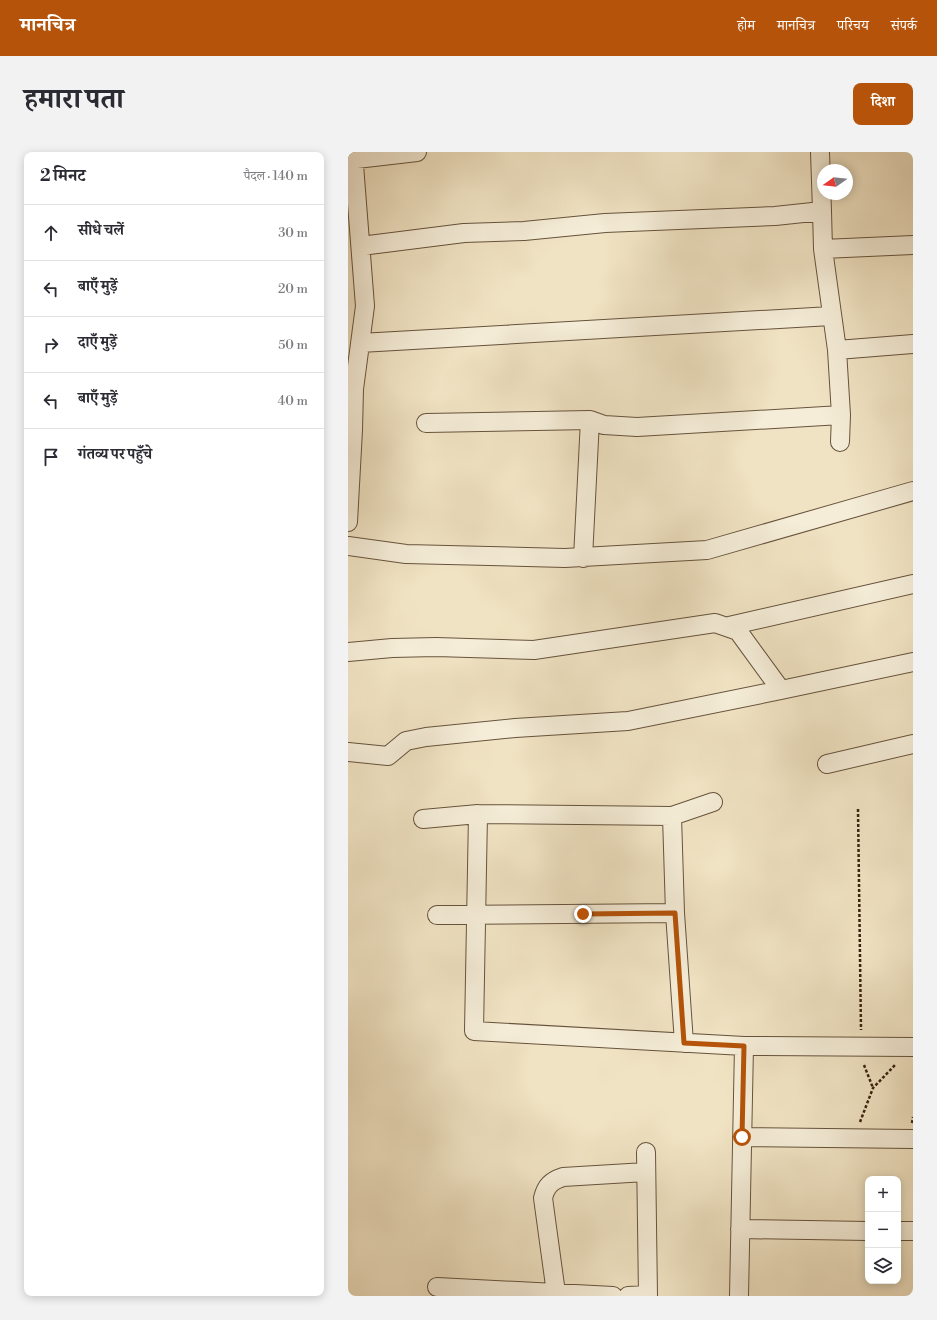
<!DOCTYPE html>
<html lang="hi">
<meta charset="utf-8">
<style>
:root{--surface:#fff;--page:#f2f2f3;--text:#2b2b33;--muted:#7c7c81;--line:#e1e1e2;--accent:#b45309}
body{margin:0;font-family:"Libre Bodoni","Noto Serif Devanagari",serif;background:var(--page);color:var(--text)}
.controls{position:absolute;right:12px;bottom:12px;display:grid;overflow:hidden;border-radius:8px;box-shadow:0 2px 10px #0003}
.controls button{width:36px;height:36px;display:grid;place-items:center;padding:0;border:0;border-bottom:1px solid var(--line);background:var(--surface);color:var(--text);font:20px sans-serif}
.compass{position:absolute;left:469px;top:12px;width:36px;height:36px;border-radius:50%;background:var(--surface);box-shadow:0 2px 10px #0003;rotate:255deg}
.stop{position:absolute;width:12px;height:12px;margin:-9px;border:3px solid #b45309;border-radius:50%;background:#fff}
.stop.end{background:#b45309;border-color:#fff;box-shadow:0 1px 4px #0008}
.list{margin:0;padding:0;list-style:none}
h2{display:flex;justify-content:space-between;align-items:center;height:52px;margin:0;padding:0 16px;font-size:17px}
h2 small{font-size:13px;font-weight:400;color:var(--muted)}
.list li{display:grid;grid-template-columns:26px 1fr auto;gap:12px;align-items:center;box-sizing:border-box;height:56px;padding:0 16px;border-top:1px solid var(--line)}
.list b{display:block;font-size:15px;white-space:nowrap}
.list em{font-size:13px;font-style:normal;color:var(--muted)}
.icon{flex:none;width:22px;height:22px;fill:none;stroke:currentColor;stroke-width:2;stroke-linecap:round;stroke-linejoin:round}
.map{position:relative;flex:none;width:565px;height:1144px;overflow:hidden;border-radius:8px}
header{display:flex;align-items:center;gap:24px;box-sizing:border-box;height:56px;padding:0 20px;background:var(--accent);color:#fff}
header strong{font-size:19px}
nav{display:flex;gap:22px;margin-inline-start:auto;font-size:14px}
.intro{display:flex;align-items:center;justify-content:space-between;box-sizing:border-box;height:96px;padding:0 24px}
h1{margin:0;font-size:28px}
.button{padding:10px 18px;border-radius:8px;background:var(--accent);color:#fff;font-size:14px;font-weight:700}
main{display:flex;gap:24px;padding:0 24px}
aside{flex:1;background:var(--surface);border-radius:8px;box-shadow:0 2px 10px #0003}
.map>svg:first-child{display:block}
</style>
<header>
<strong>मानचित्र</strong>
<nav><a>होम</a><a>मानचित्र</a><a>परिचय</a><a>संपर्क</a></nav>
</header>
<div class="intro"><h1>हमारा पता</h1><a class="button">दिशा</a></div>
<main>
<aside>
<h2>2 मिनट<small>पैदल · 140 m</small></h2>
<ul class="list">
<li><svg class="icon" aria-label="ahead" viewBox="0 0 24 24"><path d="M12 20V5M6 11l6-6 6 6"/></svg><div><b>सीधे चलें</b></div><em>30 m</em></li>
<li><svg class="icon" aria-label="left" viewBox="0 0 24 24"><path d="M17 20v-9H6M10 6l-5 5 5 5"/></svg><div><b>बाएँ मुड़ें</b></div><em>20 m</em></li>
<li><svg class="icon" aria-label="right" viewBox="0 0 24 24"><path d="M7 20v-9h11M14 6l5 5-5 5"/></svg><div><b>दाएँ मुड़ें</b></div><em>50 m</em></li>
<li><svg class="icon" aria-label="left" viewBox="0 0 24 24"><path d="M17 20v-9H6M10 6l-5 5 5 5"/></svg><div><b>बाएँ मुड़ें</b></div><em>40 m</em></li>
<li><svg class="icon" aria-label="arrive" viewBox="0 0 24 24"><path d="M6 21V4h12l-3 4 3 4H6"/></svg><div><b>गंतव्य पर पहुँचे</b></div></li>
</ul>
</aside>
<div class="map">
<svg width="565" height="1144" viewBox="0 0 565 1144">
<rect width="100%" height="100%" fill="#f0e3c3"/>
<filter id="stains"><feTurbulence type="fractalNoise" baseFrequency=".005" numOctaves="4"/><feColorMatrix values="0 0 0 0 .2 0 0 0 0 .09 0 0 0 0 .02 0 0 0 .5 -.17"/></filter>
<radialGradient id="worn" r=".72"><stop offset=".6" stop-color="#630" stop-opacity="0"/><stop offset="1" stop-color="#630" stop-opacity=".3"/></radialGradient>
<g fill="none" stroke-linecap="round" stroke-linejoin="round">
<!-- street casing -->
<g stroke="#67533d" stroke-width="20">
<path id="street" d="M0,8L69,0
M474,59L475,97L489,198L493,263L492,290
M13,94L116,81L176,79L257,71L427,64L474,59L472,0
M475,97L565,93
M12,191L483,164
M489,198L565,192
M78,271L242,268L256,273L289,275L493,263
M0,370L5,278L6,237L17,154L5,0
M0,394L58,402L217,406L359,398L565,339
M235,406L242,268
M381,474L565,432
M0,500L44,496L88,495L186,498L367,471L390,479L433,538
M0,600L40,604L58,589L78,585L167,576L280,569L433,538L565,510
M479,612L565,592
M130,662L126,879L396,894L565,895
M324,664L327,761L336,891
M75,667L130,662L324,664L365,650
M89,763L327,761
M394,985L565,987
M298,1000L300,1144
M392,1077L520,1079
M550,1079H565
M89,1135L265,1144
M208,1141L195,1046C198,1034 203,1029 215,1025L298,1020
M280,1144L300,1143
M391,1144L396,894"/>
</g>
<!-- path -->
<path stroke="#392310" stroke-width="2.5" stroke-dasharray="3 2" stroke-linecap="butt" d="M510,657L513,878
M516,913L525,936
M512,970L525,936L548,912
M564,971L565,965"/>
<!-- street -->
<use href="#street" stroke="#f5edd8" stroke-width="18"/>
</g>
<g fill="none" stroke-linecap="round" stroke-linejoin="round">
<!-- route -->
<path stroke="#b45309" stroke-width="5" d="M235,762L327,761L336,891L396,894L394,985"/>
</g>
<rect width="100%" height="100%" filter="url(#stains)"/>
<rect width="100%" height="100%" fill="url(#worn)"/>
</svg>
<div class="controls">
<button>+</button>
<button>−</button>
<button><svg class="icon" aria-label="layers" viewBox="0 0 24 24"><path d="M12 4l9 5-9 5-9-5zM3 14l9 5 9-5"/></svg></button>
</div>
<svg class="compass" viewBox="-18 -18 36 36"><path d="M0-13l5 13h-10z" fill="#e53935"/><path d="M0 13l5-13h-10z" fill="#7c7c81"/></svg>
<div class="stop" style="left:394px;top:985px"></div>
<div class="stop end" style="left:235px;top:762px"></div>
</div>
</main>
